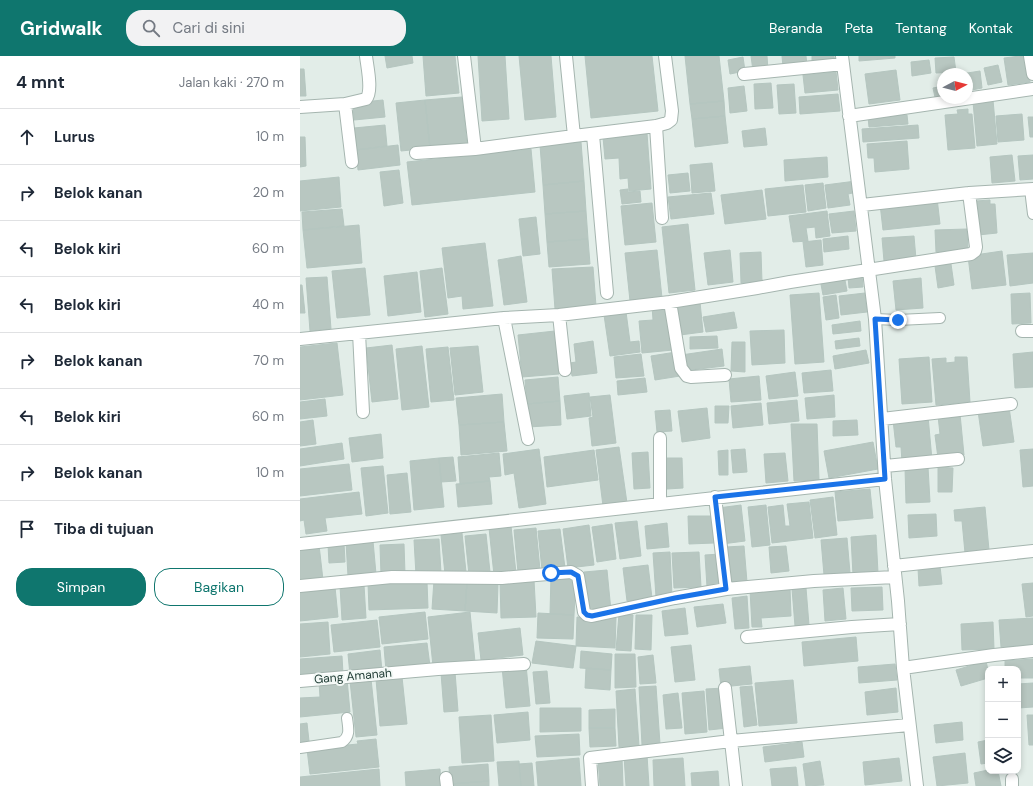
<!DOCTYPE html>
<html lang="id">
<meta charset="utf-8">
<style>
:root{--surface:#fff;--page:#f2f2f3;--text:#1f2937;--muted:#747a83;--line:#e0e1e3;--accent:#0f766e}
body{margin:0;font-family:"DM Sans",sans-serif;background:var(--page);color:var(--text)}
.controls{position:absolute;right:12px;bottom:12px;display:grid;overflow:hidden;border-radius:8px;box-shadow:0 2px 6px #0003}
.controls button{width:36px;height:36px;display:grid;place-items:center;padding:0;border:0;border-bottom:1px solid var(--line);background:var(--surface);color:var(--text);font:20px sans-serif}
.compass{position:absolute;left:637px;top:12px;width:36px;height:36px;border-radius:50%;background:var(--surface);box-shadow:0 2px 6px #0003;rotate:83deg}
.stop{position:absolute;width:12px;height:12px;margin:-9px;border:3px solid #1a73e8;border-radius:50%;background:#fff}
.stop.end{background:#1a73e8;border-color:#fff;box-shadow:0 1px 4px #0008}
.list{margin:0;padding:0;list-style:none}
h2{display:flex;justify-content:space-between;align-items:center;height:52px;margin:0;padding:0 16px;font-size:17px}
h2 small{font-size:13px;font-weight:400;color:var(--muted)}
.list li{display:grid;grid-template-columns:26px 1fr auto;gap:12px;align-items:center;box-sizing:border-box;height:56px;padding:0 16px;border-top:1px solid var(--line)}
.list b{display:block;font-size:15px;white-space:nowrap}
.list em{font-size:13px;font-style:normal;color:var(--muted)}
.actions{display:flex;gap:8px;padding:12px 16px}
.actions a{flex:1;padding:9px 0;border:1px solid var(--accent);border-radius:16px;text-align:center;font-size:14px;color:var(--accent)}
.actions .main{background:var(--accent);color:#fff}
.icon{flex:none;width:22px;height:22px;fill:none;stroke:currentColor;stroke-width:2;stroke-linecap:round;stroke-linejoin:round}
.map{position:relative;flex:none;width:733px;height:730px;overflow:hidden}
header{display:flex;align-items:center;gap:24px;box-sizing:border-box;height:56px;padding:0 20px;background:var(--accent);color:#fff}
header strong{font-size:19px}
nav{display:flex;gap:22px;margin-inline-start:auto;font-size:14px}
.search{width:280px;height:36px;background:var(--page);display:flex;align-items:center;gap:10px;box-sizing:border-box;padding:0 14px;border-radius:16px;color:var(--muted);font-size:15px}
main{display:flex}
aside{flex:1;background:var(--surface)}
.map>svg:first-child{display:block}
</style>
<header>
<strong>Gridwalk</strong>
<div class="search"><svg class="icon" aria-label="search" viewBox="0 0 24 24"><circle cx="10" cy="10" r="6"/><path d="M15 15l6 6"/></svg>Cari di sini</div>
<nav><a>Beranda</a><a>Peta</a><a>Tentang</a><a>Kontak</a></nav>
</header>
<main>
<aside>
<h2>4 mnt<small>Jalan kaki · 270 m</small></h2>
<ul class="list">
<li><svg class="icon" aria-label="ahead" viewBox="0 0 24 24"><path d="M12 20V5M6 11l6-6 6 6"/></svg><div><b>Lurus</b></div><em>10 m</em></li>
<li><svg class="icon" aria-label="right" viewBox="0 0 24 24"><path d="M7 20v-9h11M14 6l5 5-5 5"/></svg><div><b>Belok kanan</b></div><em>20 m</em></li>
<li><svg class="icon" aria-label="left" viewBox="0 0 24 24"><path d="M17 20v-9H6M10 6l-5 5 5 5"/></svg><div><b>Belok kiri</b></div><em>60 m</em></li>
<li><svg class="icon" aria-label="left" viewBox="0 0 24 24"><path d="M17 20v-9H6M10 6l-5 5 5 5"/></svg><div><b>Belok kiri</b></div><em>40 m</em></li>
<li><svg class="icon" aria-label="right" viewBox="0 0 24 24"><path d="M7 20v-9h11M14 6l5 5-5 5"/></svg><div><b>Belok kanan</b></div><em>70 m</em></li>
<li><svg class="icon" aria-label="left" viewBox="0 0 24 24"><path d="M17 20v-9H6M10 6l-5 5 5 5"/></svg><div><b>Belok kiri</b></div><em>60 m</em></li>
<li><svg class="icon" aria-label="right" viewBox="0 0 24 24"><path d="M7 20v-9h11M14 6l5 5-5 5"/></svg><div><b>Belok kanan</b></div><em>10 m</em></li>
<li><svg class="icon" aria-label="arrive" viewBox="0 0 24 24"><path d="M6 21V4h12l-3 4 3 4H6"/></svg><div><b>Tiba di tujuan</b></div></li>
</ul>
<div class="actions"><a class="main">Simpan</a><a>Bagikan</a></div>
</aside>
<div class="map">
<svg width="733" height="730" viewBox="0 0 733 730">
<rect width="100%" height="100%" fill="#e2ede8"/>
<!-- building -->
<path fill="#b8c7c1" stroke="#b5c6c0" d="M85,0H112L113,7L87,12Z
M123,0H155L159,37L126,40Z
M178,0H205L209,63L182,65Z
M219,0H251L256,61L225,64Z
M285,0H352L358,55L291,62Z
M385,0H419L424,45L390,48Z
M451,0H467L468,14L453,15Z
M482,0H506L507,9L483,11Z
M512,0H534L535,8L512,10Z
M559,0H595V2L559,5Z
M720,0H727L730,26L708,29L704,2Z
M443,1L445,15L430,18L428,4Z
M654,1L656,16L636,17L635,2Z
M629,4L631,17L612,20L611,6Z
M698,9L702,26L688,29L684,12Z
M0,13H4L6,40H0Z
M596,14L600,44L569,48L565,18Z
M680,15L682,32L667,35V18H661Z
M536,16L538,34L505,37L503,19Z
M471,27L473,52L455,53L454,28Z
M494,28L496,57L479,58L477,29Z
M444,30L447,55L430,57L428,32Z
M643,30V42L636,46L633,32Z
M538,38L540,55L500,58L499,41Z
M162,41L167,89L130,92L125,44Z
M83,44L85,61L54,64L53,47Z
M125,44L130,92L101,95L96,47Z
M693,44L697,88L677,90L673,46Z
M424,45L425,60L392,63L390,48Z
M668,53V58H672L675,92L648,94L645,59L658,58L657,54Z
M722,58L724,84L698,86L696,60Z
M607,59L608,68L569,71L568,61Z
M425,60L428,87L395,91L392,63Z
M728,61H733V81H730Z
M85,69L87,90L56,94L54,72Z
M618,69L619,82L563,86L562,73Z
M465,72L467,89L444,91L442,75Z
M347,77L351,133L329,135L328,122L320,123L319,102L305,103L303,81Z
M0,81H5L6,110L0,111Z
M607,85L609,113L575,116L574,102H568L567,88Z
M281,86L284,125L243,129L240,89Z
M98,89L100,109L58,114L56,94Z
M231,93L235,136L112,149L107,106Z
M712,99L715,125L692,127L690,101Z
M733,99V123L720,124L718,100Z
M527,101L528,121L485,125L484,104Z
M412,107L415,135L392,137L390,109Z
M99,114L103,147L84,150L80,116Z
M388,117L390,135L370,137L368,119Z
M39,121L41,151L0,155V125Z
M284,125L286,155L245,158L243,129Z
M556,125L557,136L548,138L550,149L528,152L525,129Z
M523,127L526,152L508,155L505,129Z
M503,129L506,156L468,160L465,133Z
M328,133V136L340,135L341,146L322,148L320,134Z
M462,134L466,163L425,168L421,139Z
M411,137L414,158L371,163L368,141Z
M637,142L640,168L583,174L580,148Z
M690,144V148H695L697,177L678,179L676,145Z
M352,147L356,186L325,189L321,150Z
M42,153L44,170L3,174L2,156Z
M286,155L288,183L247,186L245,158Z
M527,155L530,180L516,182L515,171L506,172L508,185L493,186L489,160Z
M554,155L556,175L532,177L529,158Z
M236,161L240,198L223,200L219,163Z
M388,168L395,234L369,237L362,171Z
M59,169L62,207L7,212L3,174Z
M667,173L668,195L636,196L635,174Z
M548,180L549,193L524,196L523,183Z
M614,180L616,203L584,205L582,182Z
M288,183L290,208L249,211L247,186Z
M521,184L523,209L506,211L503,186Z
M185,187L193,250L163,253L162,240L148,242L142,192Z
M357,194L362,242L330,245L325,197Z
M430,194L433,226L408,229L404,197Z
M702,195L706,229L672,233L668,200Z
M461,196L462,226L441,227L440,197Z
M733,197V227L710,230L707,199Z
M221,200L227,246L204,249L198,204Z
M651,208L654,229L638,232L635,210Z
M293,211L296,250L255,253L252,213Z
M65,212L70,259L37,262L32,215Z
M142,212L148,258L125,261L120,215Z
M117,216L121,256L88,260L84,220Z
M544,219L547,235L523,239L520,223Z
M562,219L563,231L549,232L548,220Z
M27,221L31,273L10,275L6,222Z
M621,222L623,252L596,254L593,225Z
M0,229H2L5,257H0Z
M519,237L524,306L495,308L490,239Z
M565,237L567,256L541,259L539,240Z
M730,237L731,267L712,268L711,238Z
M536,239L539,262L526,264L523,241Z
M400,246L403,276L380,279L376,249Z
M369,248L373,294L342,297L339,265L353,264L352,250Z
M326,256L330,286L339,285L340,296L310,300L304,259Z
M434,256L437,272L406,276L403,261Z
M560,265L561,275L533,278L532,269Z
M484,274L485,307L452,309L450,275Z
M255,275L259,318L222,321L218,279Z
M417,280L418,292L390,293V281Z
M559,282L560,290L536,293L535,285Z
M293,285L297,317L272,320L270,307L276,306L274,288Z
M432,286H445V316L431,315Z
M37,287L43,339L0,344V291Z
M92,289L98,343L72,346L66,292Z
M122,290L129,351L102,354L96,293Z
M178,290L183,336L155,339L150,292Z
M148,291L154,344L131,346L126,293Z
M422,293L424,310L383,315L381,299Z
M566,294L569,307L535,313L533,300Z
M376,296L380,320L355,324L351,300Z
M733,296V331L715,332L713,298Z
M341,298L344,320L316,322L314,301Z
M629,301L632,346L602,348L599,303Z
M655,301H667L670,346L636,349L632,303L646,302V307L655,306Z
M531,314L533,335L504,337L502,317Z
M495,316L498,340L469,343L466,320Z
M459,320L461,344L431,346L429,323Z
M258,321L260,345L227,348L225,324Z
M345,322L347,336L318,339L317,325Z
M289,337L291,360L267,363L264,340Z
M202,338L204,366L159,369L156,342Z
M310,339L316,387L292,390L289,362L293,361L290,341Z
M534,339L535,361L507,363L505,342Z
M25,343L27,360L0,363V346Z
M497,344L499,365L469,368L467,347Z
M260,345L261,369L228,371L227,348Z
M461,347L463,369L433,372L431,350Z
M415,350H429L428,367H415Z
M709,351L714,386L683,390L678,355Z
M407,352L410,382L382,386L378,355Z
M370,354L372,375L357,376L355,355Z
M660,358L664,399L638,402L635,379L640,378L638,360Z
M628,360L632,404L602,406L601,391H596L593,364Z
M13,364L16,388L0,390V366Z
M557,364L558,379L533,380V365Z
M204,366L207,395L161,399L159,369Z
M491,368H517L519,424L494,425Z
M81,378L83,402L52,406L49,382Z
M573,386L578,413L529,422L524,395Z
M42,387L44,403L0,410V393Z
M319,391L327,447L303,450L296,394Z
M239,393L246,448L219,452L214,417L205,419L203,398Z
M445,393L447,416L433,417L431,394Z
M733,393V430L723,431L720,394Z
M294,394L298,424L247,431L244,401Z
M428,394V419H419L418,395Z
M348,396L350,432L334,433L332,397Z
M199,397L201,420L189,421L190,425L160,428L158,401Z
M485,397L488,425L466,427L464,398Z
M153,401L156,425L141,426L139,402Z
M139,402L144,451L114,454L110,405Z
M366,402H382L383,432L367,433Z
M49,408L52,434L0,440V413Z
M83,410L88,457L66,460L61,412Z
M628,411L630,446L606,447L605,412Z
M638,411L653,412L652,436H638Z
M107,417L111,456L90,458L87,419Z
M190,425L192,448L158,451L156,428Z
M570,433L573,462L538,465L535,436Z
M59,436L62,458L25,462L27,475L6,478L4,464L0,465V443Z
M533,441L537,479L515,482L510,444Z
M509,446L513,482L472,487L468,451L483,449L485,470H490L487,448Z
M441,449L445,485L422,488L418,452Z
M466,449L470,489L452,491L448,451Z
M685,451L689,494L665,497L662,465H655L654,454Z
M636,458L637,480L609,482L608,459Z
M388,460H414V487L389,488Z
M337,465L341,500L320,503L315,467Z
M367,467L369,491L347,493L345,470Z
M312,468L316,503L297,506L292,471Z
M289,469L294,509L268,512L263,473Z
M211,470L216,517L194,519L189,472Z
M236,472L240,514L218,516L214,474Z
M260,473L265,512L242,514L238,475Z
M162,477L166,516L145,518L141,479Z
M186,478L190,516L169,519L165,480Z
M576,479L578,517L553,519L551,481Z
M547,482L550,517L524,519L521,484Z
M139,483L141,517L116,519L114,484Z
M73,485L76,518L48,520L46,486Z
M44,487L45,506L29,507L28,489Z
M104,488L105,518L81,519L80,489Z
M19,489L23,524L0,527V491Z
M444,490L447,526L429,527L426,491Z
M486,490L489,515L471,517L469,491Z
M370,496L372,540L356,541L353,497Z
M399,496L401,531L374,532L372,497Z
M420,498L422,530L407,531L405,499Z
M348,509L352,542L327,545L323,512Z
M640,510L642,528L619,530L618,512Z
M307,514L311,555L288,557L284,516Z
M251,519L276,521L274,559L250,558Z
M134,524L167,526L165,555L132,553Z
M234,524L236,561L201,562L200,526Z
M127,526L128,552L69,554L68,527Z
M167,526L198,528L197,557L165,555Z
M733,527V560L726,561L722,528Z
M64,529L66,562L42,564L40,530Z
M35,531L38,561L0,565V534Z
M582,531L583,554L552,555L551,532Z
M490,532L491,560L461,562L462,571H452L450,534Z
M506,532L509,569L495,570L492,533Z
M543,532L546,563L525,565L523,534Z
M447,540L449,572L435,573L432,542Z
M423,548L426,567L397,571L394,551Z
M385,552L388,578L365,580L362,555Z
M125,556L128,583L82,588L79,561Z
M170,556L175,606L133,610L128,561Z
M238,557L274,559L273,583L237,582Z
M319,558L333,559L331,595L316,594Z
M336,559H352L351,594L335,593Z
M277,561L316,562L315,592L276,590Z
M733,562V589L701,591L699,564Z
M77,564L80,591L34,596L31,569Z
M28,566L30,598L0,601V568Z
M693,566L694,593L662,594L661,568Z
M220,572L223,599L181,604L178,577Z
M556,581L558,605L504,610L502,586Z
M236,585L276,590L273,612L232,607Z
M127,587L130,610L86,615L84,591Z
M391,589L395,624L375,626L371,591Z
M80,594L82,615L50,619L48,598Z
M281,595L312,598L311,614L280,612Z
M315,598H335L336,631L315,632Z
M353,599L356,627L340,628L338,601Z
M42,600L43,618L0,622V603Z
M733,603V622H718V613H705V605Z
M686,605L688,614V622L661,630L656,614Z
M595,608L597,624L559,627L558,611Z
M226,609L230,650L206,652L202,611Z
M450,610L452,628L421,631L419,613Z
M286,612L311,614L310,634L285,632Z
M247,615L250,647L236,648L233,616Z
M155,616L158,655L144,656L141,617Z
M102,621L107,668L80,670L76,623Z
M47,623L50,656L0,661V642L20,641L19,626Z
M71,623L77,679L56,681L50,625Z
M493,624L497,667L459,670L455,627Z
M733,627V651L718,652V628Z
M356,630L360,688L342,689L339,631Z
M452,630L457,669L444,671L440,631Z
M424,632L427,672L409,674L406,633Z
M596,632L598,656L567,659L565,636Z
M335,633L339,690L319,691L316,635Z
M404,635L407,676L385,678L382,637Z
M378,637L382,672L366,673L363,639Z
M240,652H281V675L240,676Z
M315,653V672H289V654Z
M228,656L230,684L197,687L194,659Z
M191,659L194,705L162,707L159,661Z
M727,659H733V689H729Z
M718,662L720,679H718Z
M662,666L663,684L636,687L634,669Z
M7,667L9,685L0,687V668Z
M289,672H315L316,690L290,691Z
M279,678L280,699L237,701L235,680Z
M76,683L79,711L10,718L7,693L58,688L57,685Z
M688,684V707L681,708L678,686Z
M502,686L504,701L465,706L463,691Z
M665,697L668,727L637,730L633,701Z
M347,699L349,730H326L324,700Z
M322,701L323,730H300L298,703Z
M279,702L281,730H238L236,706Z
M383,702L385,730H354L353,704Z
M599,702L602,725L565,729L563,706Z
M219,705L221,730H199L197,706Z
M520,705L524,729L506,730L503,708Z
M232,707L234,730H221L219,708Z
M188,708L189,725L150,728L149,711Z
M496,711L498,730H472L470,713Z
M79,713L80,730H0V721Z
M140,713L141,730H106L105,716Z
M688,714L698,715L701,730H676L674,717Z
M418,715L419,730H392L391,717Z
M189,725V730H150V728Z"/>
<g fill="none" stroke-linecap="round" stroke-linejoin="round">
<!-- service casing -->
<g stroke="#a5b5af" stroke-width="12">
<path id="service" d="M730,133L733,158
M575,263L598,264L640,262
M0,692L42,686C51,680 48,671 47,662"/>
</g>
<!-- minor casing -->
<g stroke="#a5b5af" stroke-width="14">
<path id="minor" d="M164,0L175,93
M542,0L575,263L585,423L598,545L603,612L617,730
M730,0L733,18
M444,18L543,8
M45,48L52,106
M0,51L45,48L66,43C73,35 67,10 66,0
M549,60L733,33
M356,70L362,162
M293,79L307,237
M274,80L356,70L367,67L371,64L372,55L365,0
M116,97L175,93L274,80L266,0
M562,149L669,137L733,133
M370,246L381,312L387,320L391,321L425,319
M259,259L265,314
M204,262L228,383
M722,275H733
M59,277L63,356
M0,283L204,262L259,259L370,246L457,232L490,226L671,198L675,195L676,191L669,137
M582,363L711,348
M585,410L658,403
M360,447V382
M0,488L585,423
M594,510L733,495
M0,530L92,521L202,522L271,516L278,520L284,556L287,559L292,560L375,542L426,533L415,441
M426,533L514,525L595,521
M447,581L552,571L600,568
M603,612L694,599L733,595
M0,625L138,613L224,608
M146,722L147,730
M712,723V730
M292,730L290,702L431,685L425,632
M436,730L431,685L609,669"/>
</g>
<!-- service -->
<use href="#service" stroke="#fff" stroke-width="10"/>
<!-- minor -->
<use href="#minor" stroke="#fff" stroke-width="12"/>
</g>
<g fill="none" stroke-linecap="round" stroke-linejoin="round">
<!-- route -->
<path stroke="#1a73e8" stroke-width="5" d="M251,517L271,516L278,520L284,556L287,559L292,560L375,542L426,533L415,441L585,423L575,263L598,264"/>
</g>
<g text-anchor="middle" dominant-baseline="central" stroke-width="4" stroke-linejoin="round" paint-order="stroke">
<!-- street labels -->
<g font-size="12" fill="#223e37" stroke="#f3f9f6">
<text transform="translate(53 620) rotate(-5)">Gang Amanah</text>
</g>
</g>
</svg>
<div class="controls">
<button>+</button>
<button>−</button>
<button><svg class="icon" aria-label="layers" viewBox="0 0 24 24"><path d="M12 4l9 5-9 5-9-5zM3 14l9 5 9-5"/></svg></button>
</div>
<svg class="compass" viewBox="-18 -18 36 36"><path d="M0-13l5 13h-10z" fill="#e53935"/><path d="M0 13l5-13h-10z" fill="#747a83"/></svg>
<div class="stop" style="left:251px;top:517px"></div>
<div class="stop end" style="left:598px;top:264px"></div>
</div>
</main>
